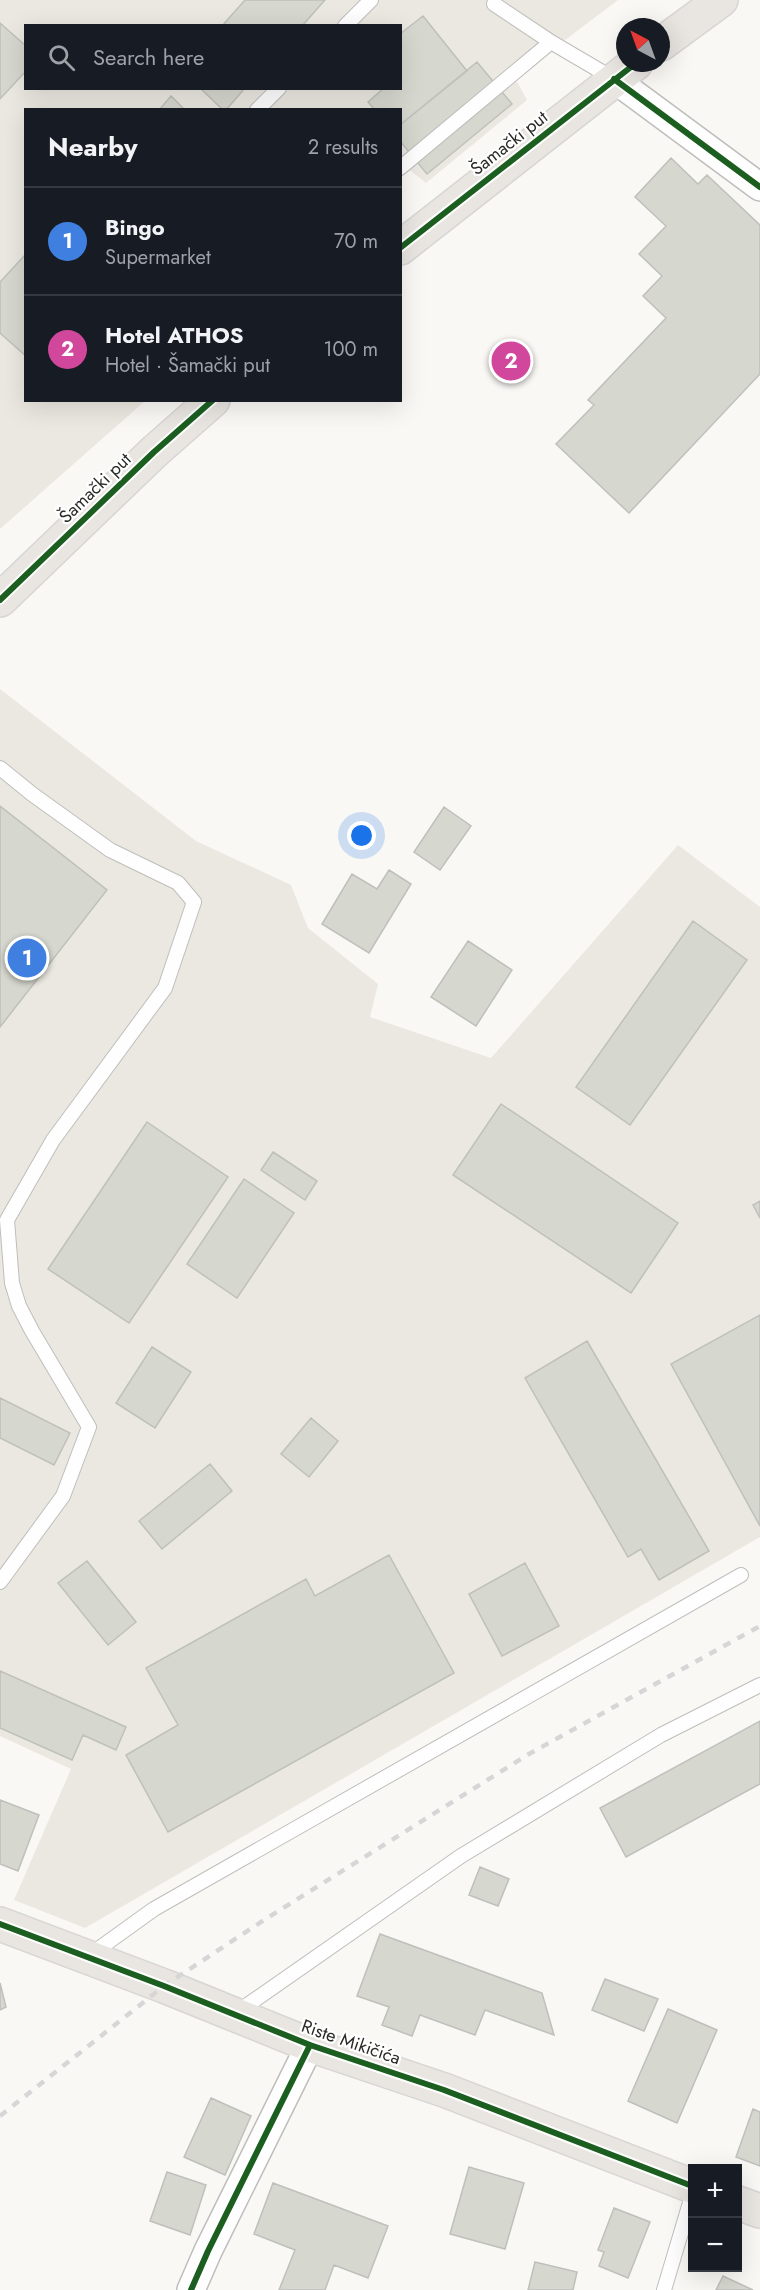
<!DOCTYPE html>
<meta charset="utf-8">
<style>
:root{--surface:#171b24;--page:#242831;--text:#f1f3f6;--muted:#9ea1a6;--line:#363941;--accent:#d93025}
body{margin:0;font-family:Jost,sans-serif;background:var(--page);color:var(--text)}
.controls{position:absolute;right:18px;bottom:18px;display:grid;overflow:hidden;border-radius:0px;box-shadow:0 6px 24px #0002}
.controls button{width:54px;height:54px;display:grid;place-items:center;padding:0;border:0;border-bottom:2px solid var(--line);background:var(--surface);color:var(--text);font:30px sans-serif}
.compass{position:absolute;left:616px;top:18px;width:54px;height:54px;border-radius:50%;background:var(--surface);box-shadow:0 6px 24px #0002;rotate:319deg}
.you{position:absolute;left:362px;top:836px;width:21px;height:21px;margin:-15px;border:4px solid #fff;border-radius:50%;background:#1a73e8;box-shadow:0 0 0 9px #1a73e833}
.badge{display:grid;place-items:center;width:39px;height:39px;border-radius:50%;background:var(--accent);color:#fff;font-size:20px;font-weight:700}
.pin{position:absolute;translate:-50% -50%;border:3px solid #fff;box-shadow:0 2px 6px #0006}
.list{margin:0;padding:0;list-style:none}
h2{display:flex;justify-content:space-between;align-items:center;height:78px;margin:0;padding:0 24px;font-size:26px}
h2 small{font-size:20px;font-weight:400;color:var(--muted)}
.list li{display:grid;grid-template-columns:39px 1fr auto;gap:18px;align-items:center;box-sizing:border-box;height:108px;padding:0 24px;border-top:2px solid var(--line)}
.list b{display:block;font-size:22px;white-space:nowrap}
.list p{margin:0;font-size:20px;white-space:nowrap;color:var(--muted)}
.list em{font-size:20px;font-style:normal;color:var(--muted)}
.icon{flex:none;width:33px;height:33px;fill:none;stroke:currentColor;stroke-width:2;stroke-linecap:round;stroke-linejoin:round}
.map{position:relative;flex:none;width:760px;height:2290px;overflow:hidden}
.search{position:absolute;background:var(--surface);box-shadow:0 6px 24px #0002;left:24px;top:24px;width:378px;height:66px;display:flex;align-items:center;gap:15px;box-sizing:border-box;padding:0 21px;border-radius:0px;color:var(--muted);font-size:22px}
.panel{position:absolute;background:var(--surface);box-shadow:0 6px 24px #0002;left:24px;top:108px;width:378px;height:294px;border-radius:0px}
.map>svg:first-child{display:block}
</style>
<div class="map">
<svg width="760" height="2290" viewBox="0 0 760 2290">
<rect width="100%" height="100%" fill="#f9f8f5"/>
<!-- built -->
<path fill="#eae8e0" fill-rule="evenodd" d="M0,0H618L515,78L527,100L426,183L407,168L401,174L400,110H26V400L145,401L0,529ZM26,26H400V88H26Z
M0,689L196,841L291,885L308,928L378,984L370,1017L491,1058L678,845L760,907V1537L85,1928L14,1900L71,1769L0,1736Z"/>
<!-- building -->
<path fill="#d6d8cf" stroke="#bfbfbc" stroke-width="1.5" d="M245,0H325L302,26H222Z
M423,16L467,71L400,125V110H375L368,102L384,88H400V34Z
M0,23L26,46V71L0,99Z
M477,62L512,104L427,174L400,141V125Z
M200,88H245L226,110H223Z
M171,96L185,110H159Z
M671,158L698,184L707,175L760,225V374L629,513L556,444L594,405L588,400L666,318L643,296L662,276L639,254L666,226L635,197Z
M26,254V356L0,333V282Z
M0,806L107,890L0,1027Z
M444,807L471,826L440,870L414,852Z
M389,870L411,884L369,953L322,924L352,874L377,889Z
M693,921L747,960L630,1125L576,1087Z
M468,941L512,970L476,1026L431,997Z
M501,1104L678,1223L631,1293L453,1175Z
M147,1122L228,1177L129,1323L48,1269Z
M273,1152L317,1181L305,1200L261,1170Z
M244,1179L294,1213L237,1298L187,1264Z
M760,1201V1218L753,1205Z
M760,1315V1526L671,1364Z
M587,1341L709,1551L659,1580L641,1549L628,1557L525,1378Z
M152,1347L191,1372L155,1428L116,1403Z
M0,1398L70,1433L54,1465L0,1438Z
M311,1418L338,1441L309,1477L281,1454Z
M210,1464L232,1491L162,1549L139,1521Z
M389,1555L454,1673L168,1832L126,1755L178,1725L146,1668L306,1579L315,1596Z
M87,1561L136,1622L108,1645L58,1583Z
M525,1563L559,1626L502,1656L469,1594Z
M0,1671L126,1727L116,1750L83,1735L72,1760L0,1728Z
M760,1721V1784L626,1857L600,1808Z
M0,1800L39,1815L18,1871L0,1864Z
M480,1867L509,1879L498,1906L469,1895Z
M380,1934L542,1993L554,2035L485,2010L475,2035L420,2015L412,2036L382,2025L389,2007L357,1996Z
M605,1979L658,1999L644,2031L592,2010Z
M0,1983L6,2007L0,2010Z
M668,2009L717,2030L677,2123L628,2101Z
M211,2098L251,2116L225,2175L184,2157Z
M753,2109L760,2112V2166L736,2157Z
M469,2167L524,2183L505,2249L450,2234Z
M167,2172L206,2185L190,2235L150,2221Z
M273,2183L388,2226L368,2278L334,2265L325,2290H279L295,2250L254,2234Z
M614,2208L650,2222L628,2278L599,2266L604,2252L598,2250Z
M535,2262L577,2272L573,2290H528Z
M723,2276L753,2290H716Z"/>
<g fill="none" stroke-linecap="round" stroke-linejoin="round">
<!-- service casing -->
<g stroke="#bfbebc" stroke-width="16">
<path id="service" d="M494,4L551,42L614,79
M345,26L371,0
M257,110L279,88
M400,168L551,42
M0,768L32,794L110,850L178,883L194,902L165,988L53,1140L7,1220L12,1283L19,1306L32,1331L89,1427L63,1496L0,1582
M90,1955L154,1909L741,1575
M236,2013L461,1856L661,1735L760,1685
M664,2290L692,2196"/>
</g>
<!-- minor casing -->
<g stroke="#bfbebc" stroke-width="30">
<path id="minor" d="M614,79L760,187
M191,2290L208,2251L310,2045"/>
</g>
<!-- primary casing -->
<g stroke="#d6d6d4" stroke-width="36">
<path id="primary" d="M661,44L721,0
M400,248L636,63
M0,600L154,452L213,400
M0,1924L164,1986L310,2045L444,2090L692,2186
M738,2203L760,2211"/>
</g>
<!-- service -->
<use href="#service" stroke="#fefefe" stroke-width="14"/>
<!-- minor -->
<use href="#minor" stroke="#fefefe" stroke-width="27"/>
<!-- primary -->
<use href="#primary" stroke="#e9e5e0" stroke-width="33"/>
<!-- rail -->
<path stroke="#d6d6d6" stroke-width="4.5" stroke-dasharray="8 8" stroke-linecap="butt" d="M0,2116L164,1986L264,1920L529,1754L760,1626"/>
<!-- cycleway casing -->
<g stroke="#fff" stroke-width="10">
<path id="cycleway" d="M614,79L760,187
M400,248L636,63
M0,600L154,452L213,400
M0,1924L164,1986L310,2045L444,2090L692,2186
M191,2290L208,2251L310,2045"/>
</g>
<!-- cycleway -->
<use href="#cycleway" stroke="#1b5e20" stroke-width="6"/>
</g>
<g text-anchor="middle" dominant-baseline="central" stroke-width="4.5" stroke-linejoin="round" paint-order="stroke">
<!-- street labels -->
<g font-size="18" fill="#2a2a28" stroke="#fff">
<text transform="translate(509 143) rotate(-38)">Šamački put</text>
<text transform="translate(95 488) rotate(-44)">Šamački put</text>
<text transform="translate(351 2042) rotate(19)">Riste Mikičića</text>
</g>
</g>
</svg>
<div class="controls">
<button>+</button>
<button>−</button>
</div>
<svg class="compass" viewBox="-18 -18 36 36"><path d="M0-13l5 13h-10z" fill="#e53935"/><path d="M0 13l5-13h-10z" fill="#9ea1a6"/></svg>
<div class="you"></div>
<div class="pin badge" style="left:27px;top:958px;background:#3f7fe0">1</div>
<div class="pin badge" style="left:511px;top:361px;background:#d1479c">2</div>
<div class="search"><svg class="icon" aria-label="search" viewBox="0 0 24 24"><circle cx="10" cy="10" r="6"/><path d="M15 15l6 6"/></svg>Search here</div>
<section class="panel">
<h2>Nearby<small>2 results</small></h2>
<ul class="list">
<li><span class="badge" style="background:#3f7fe0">1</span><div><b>Bingo</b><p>Supermarket</p></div><em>70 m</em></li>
<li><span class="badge" style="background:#d1479c">2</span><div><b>Hotel ATHOS</b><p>Hotel · Šamački put</p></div><em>100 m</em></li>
</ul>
</section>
</div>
